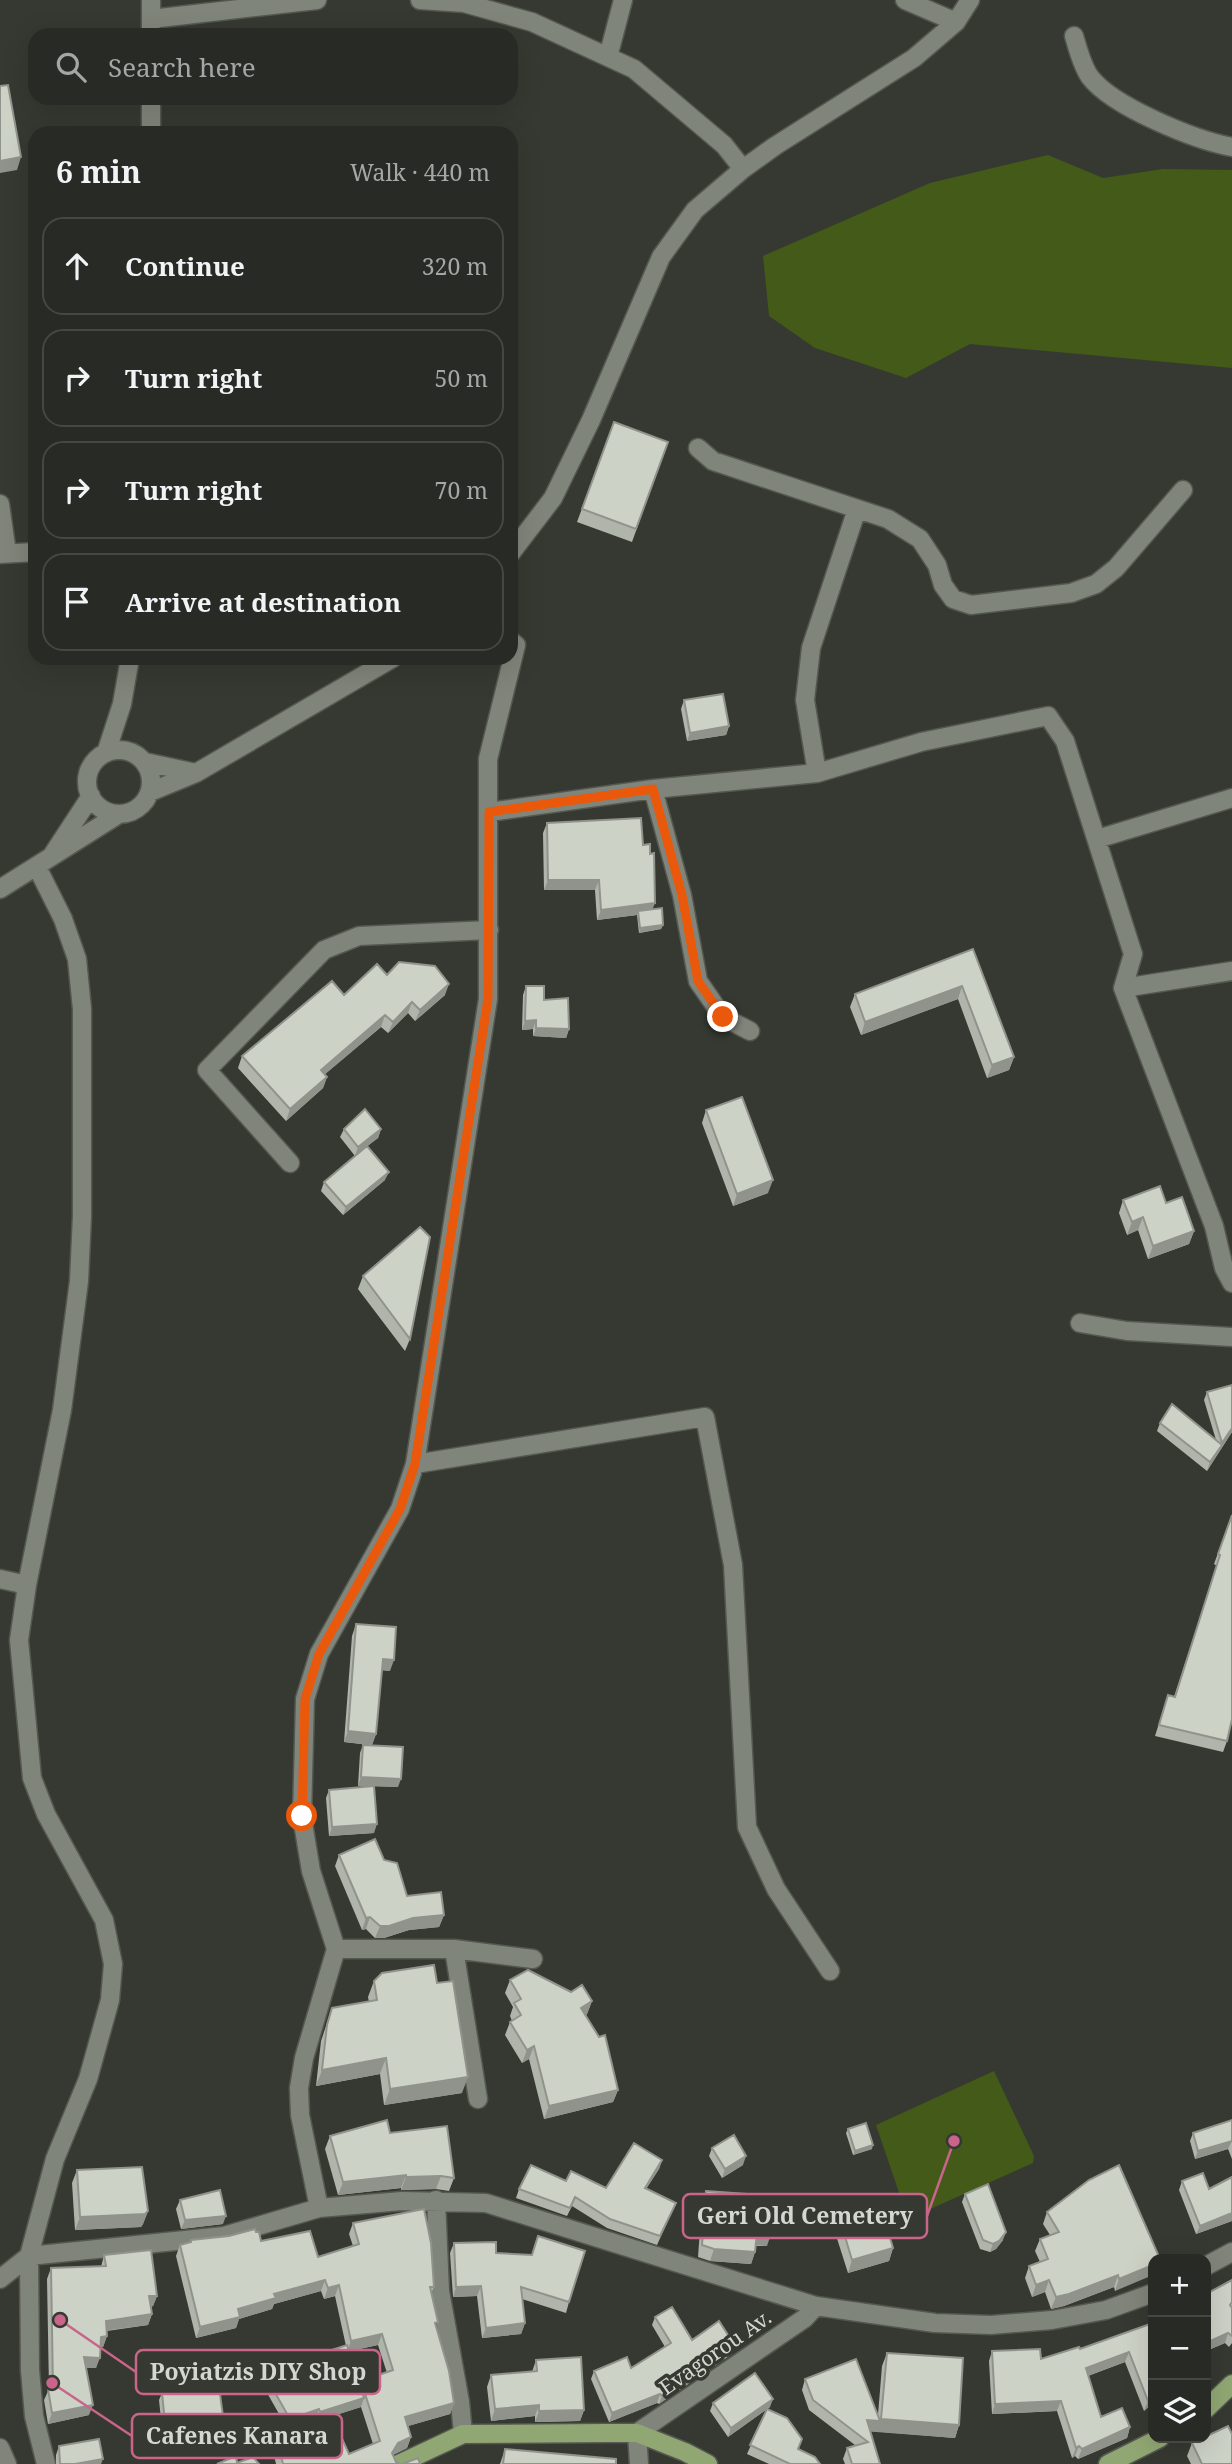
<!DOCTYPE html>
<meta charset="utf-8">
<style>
:root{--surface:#282b25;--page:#343732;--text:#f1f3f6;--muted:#a5a7a7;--line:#444742}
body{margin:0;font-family:"Noto Serif",serif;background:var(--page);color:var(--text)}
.controls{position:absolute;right:21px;bottom:21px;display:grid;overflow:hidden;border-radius:14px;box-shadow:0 7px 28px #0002}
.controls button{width:63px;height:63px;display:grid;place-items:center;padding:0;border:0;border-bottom:2px solid var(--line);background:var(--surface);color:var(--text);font:35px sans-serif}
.stop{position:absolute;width:21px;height:21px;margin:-16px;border:5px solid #ea580c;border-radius:50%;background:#fff}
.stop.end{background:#ea580c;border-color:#fff;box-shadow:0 2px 7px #0008}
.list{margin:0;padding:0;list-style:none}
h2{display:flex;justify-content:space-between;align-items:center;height:91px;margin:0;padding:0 28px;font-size:30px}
h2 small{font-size:23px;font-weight:400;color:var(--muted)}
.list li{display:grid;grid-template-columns:46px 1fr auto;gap:21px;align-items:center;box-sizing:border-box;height:98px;margin:0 14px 14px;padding:0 14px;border:2px solid var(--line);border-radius:21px}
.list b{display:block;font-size:26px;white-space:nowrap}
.list em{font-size:23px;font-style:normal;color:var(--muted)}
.icon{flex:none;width:38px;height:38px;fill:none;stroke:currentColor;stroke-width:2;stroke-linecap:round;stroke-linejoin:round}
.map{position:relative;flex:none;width:1232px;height:2464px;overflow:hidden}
.search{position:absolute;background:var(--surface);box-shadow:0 7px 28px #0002;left:28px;top:28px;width:490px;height:77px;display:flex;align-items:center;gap:18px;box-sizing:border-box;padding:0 24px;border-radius:21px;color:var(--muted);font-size:26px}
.panel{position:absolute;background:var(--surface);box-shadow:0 7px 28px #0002;left:28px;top:126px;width:490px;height:539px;border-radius:21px}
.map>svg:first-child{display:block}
</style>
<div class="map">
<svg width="1232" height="2464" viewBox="0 0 1232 2464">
<rect width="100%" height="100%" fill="#363931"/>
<!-- green -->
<path fill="#435a18" d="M1048,155L1103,178L1163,169L1232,170V368L970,344L906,378L815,348L769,316L763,256L930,183Z
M994,2071L1034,2156L1033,2163L908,2219L876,2125Z"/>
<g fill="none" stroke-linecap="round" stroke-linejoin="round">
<!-- minor casing -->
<g stroke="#545850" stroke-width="21">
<path id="minor" d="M420,0L464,3L532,22L634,69L724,145L743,169
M905,0L956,22
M151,19L317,0
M151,35V0
M1074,36C1078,49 1082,66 1090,77C1113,107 1195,140 1232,147
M608,57L623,0
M151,133V98
M698,448L713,461L888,519L920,539L937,565L943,585L953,599L971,605L1071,593L1096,584L1116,568L1183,490
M0,504L7,553
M511,553L553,498L591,420L661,257L695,210L743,169L775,146L914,58L956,22L970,0
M0,554L35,552
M87 782a32 32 0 1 1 64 0a32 32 0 1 1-64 0Z
M106,753L122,704L130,658
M145,762L196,773
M817,773L805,700L811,648L857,509
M653,789L682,895L698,981L723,1017L750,1031
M150,792L196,773L393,658
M489,812L653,789L817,773L921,742L1048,716L1065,741L1133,954L1123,988L1214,1226L1224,1268L1232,1283
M1097,839L1232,798
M53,854L91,796
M37,867L63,919L77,959L82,1009V1216L79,1281L62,1410L27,1585L19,1640L32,1778L46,1814L104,1920L113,1964L110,2000L88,2079L55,2159L29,2256L30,2370L34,2416L46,2464
M0,889L119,814
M1123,988L1232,971
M290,1163L207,1070L324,950L359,936L489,930
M1080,1323L1127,1331L1232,1337
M415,1464L705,1417L733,1565L747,1827L776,1889L830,1971
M0,1579L27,1585
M336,1949H454L533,1959
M454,1949L478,2099
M436,2200L440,2291L460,2402L463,2434
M319,2208L300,2115L299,2088L304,2058L336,1949L311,1871L302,1817L305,1699L319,1654L400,1509L415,1464L488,999V759L516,645L511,641
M29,2256L224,2236L319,2208L402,2201L486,2203L816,2306L935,2323L991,2325L1052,2320L1106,2310L1153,2293
M1206,2266L1232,2252
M0,2279L29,2256
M0,2448L7,2464
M639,2464L637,2433L805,2318L816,2306"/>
</g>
<!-- major casing -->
<g stroke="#545850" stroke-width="21">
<path id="major" d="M1206,2409L1232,2384
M399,2464L463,2434L608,2433H637L685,2452L708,2464
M1108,2464L1160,2438"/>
</g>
<!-- minor -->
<use href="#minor" stroke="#80857b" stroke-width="18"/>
<!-- major -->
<use href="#major" stroke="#91a773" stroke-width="18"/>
</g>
<!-- wall -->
<path fill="#b0b5ab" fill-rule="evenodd" d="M614,422L668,442L632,542L577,522Z
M684,700L729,726L726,735L687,741L681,709Z
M547,823L643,845L653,909L663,925L661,929L639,933L637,915L597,920L595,890H544L543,833Z
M973,949L1014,1057L1009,1070L987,1078L958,999L861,1035L850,1007L855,994Z
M387,975L445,995L415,1021L408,1013L388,1033L381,1027L325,1074L327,1077L323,1088L286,1121L238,1068L242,1056L344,995Z
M526,986L544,1000L569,1029L566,1038L533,1036V1029L522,1030L523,995Z
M706,1110L768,1193L733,1206L702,1123Z
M344,1129H381L378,1138L367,1146L385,1180L343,1215L321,1191L324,1182L355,1156L340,1137Z
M1123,1200L1166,1203L1194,1231L1189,1244L1148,1259L1138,1230L1127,1235L1119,1213Z
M363,1276L410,1339L405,1351L358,1289Z
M1232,1385V1432L1207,1471L1157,1431L1160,1423L1216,1440L1204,1400L1207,1392Z
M1232,1515L1227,1741L1223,1752L1155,1736L1168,1695L1174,1697L1217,1566L1214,1564Z
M356,1624L390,1671L382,1670L376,1734L372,1745L398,1787L374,1786V1833L329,1836L326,1798L329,1790L370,1786H358L360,1753L363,1745H369L344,1742L352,1636Z
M339,1855L384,1860L407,1896L444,1915L439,1927L409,1930L384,1938H375L366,1929L362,1930L335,1866Z
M510,1980L592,2001L587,2014L586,2015L618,2090L613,2102L544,2119L529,2059L522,2063L505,2035L510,2022L512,2021L510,2016L513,2007L505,1993Z
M374,1981L437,1983L462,2093L384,2105L380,2074L316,2086L321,2041L332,2008L369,2002L368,1997Z
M1232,2120V2159L1228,2149L1195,2159L1190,2141L1193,2133Z
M848,2129L872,2149L853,2155L846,2133Z
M390,2133L454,2178L449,2191L436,2189L401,2190V2188L338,2195L325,2149L330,2136Z
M712,2148L743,2165L722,2178L709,2156Z
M662,2160L659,2169L646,2189L676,2203L657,2245L607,2228L572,2206L567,2216L516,2198L519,2189L566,2181L606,2188Z
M77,2170L148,2211L143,2224L141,2227L75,2230L72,2183Z
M1232,2177V2221L1196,2234L1179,2190L1182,2181L1209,2189Z
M706,2191L758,2210L767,2246H756L755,2252L751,2264L710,2261L698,2257L702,2203Z
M965,2194L1003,2240L996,2249L990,2252L980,2249L962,2202Z
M180,2200L223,2224L181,2229L176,2209Z
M852,2201L875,2212L893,2248L889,2261L848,2273L833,2226L838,2213L849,2209Z
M1047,2212L1160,2259L1115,2291L1114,2287L1064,2306L1051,2309L1045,2292L1032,2297L1025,2278L1029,2266L1040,2262L1035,2251L1040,2239L1050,2235L1043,2224Z
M353,2223L434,2287L431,2293L436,2327L454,2403L450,2414L408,2426L411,2437L407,2448L393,2455L396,2462L401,2464H276L271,2443L275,2432L298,2451L349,2454L373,2444L361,2407L317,2421L316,2418L287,2428L266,2391L269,2382L286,2373L289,2364L346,2346L335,2296L324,2299L321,2291L274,2304L272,2309L239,2319L236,2328L196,2338L176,2256L180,2245L190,2242L191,2240L256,2232L261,2241L318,2257L353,2246L349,2234ZM378,2345L387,2373L361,2381L360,2384L349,2351Z
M538,2236L569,2302L566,2313L522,2299L525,2323L521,2334L482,2338L477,2296L453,2297L450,2253L454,2243L496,2253L532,2255Z
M104,2255L157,2296L153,2306L151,2307L152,2314L148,2325L107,2331V2336L103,2347H100L96,2368H86L89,2415L48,2424L44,2400L49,2389L47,2279L51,2268L101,2267Z
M1232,2280V2343L1229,2347L1225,2343L1206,2351V2294Z
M655,2317L692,2340L732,2354L659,2404L657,2403L609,2422L591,2379L594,2371L631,2368L665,2347L652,2325Z
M1153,2323V2403L1144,2411L1125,2362L1088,2376L1101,2417L1130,2427L1127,2438L1078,2459L1075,2456L1072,2458L1057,2411L992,2414L989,2361L992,2351L1041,2359L1080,2349Z
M887,2353L959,2425L955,2438L870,2431L880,2464H845L843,2459L847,2448L855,2445L809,2410L802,2390L805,2379L878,2415L882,2366Z
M536,2360L584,2410L580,2421L535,2422V2416L491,2421L487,2387L491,2375L532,2372Z
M170,2373L211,2388L220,2424L162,2429L159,2400L162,2393L169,2392L167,2381Z
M713,2403L770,2407L767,2409L798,2449L820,2464H769L747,2454L767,2409L728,2437L710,2411Z
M1192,2443L1232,2464H1191L1187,2456Z
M59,2446L101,2464H56V2455Z
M505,2449L616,2464H500Z"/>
<!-- shaded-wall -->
<path fill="#90938b" d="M21,157L17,170L0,173V161Z
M729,726L726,735L687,741L690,733Z
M548,880H599L595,890H544Z
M655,903L651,913L638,911L637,915L597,920L601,910Z
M663,925L661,929L639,933L640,928Z
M449,984L445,995L415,1021L420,1010Z
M962,986L958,999L861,1035L865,1022Z
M412,1002L408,1013L388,1033L393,1022Z
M385,1015L381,1027L317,1081L321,1070Z
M536,1020L533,1029L522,1030L525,1021Z
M536,1028L569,1029L566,1038L533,1036Z
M1014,1057L1009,1070L987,1078L992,1065Z
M327,1077L323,1088L286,1121L290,1109Z
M381,1129L378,1138L355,1156L358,1147Z
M389,1172L385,1180L343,1215L346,1207Z
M773,1180L768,1193L733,1206L737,1194Z
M1143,1217L1138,1230L1127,1235L1132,1222Z
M1194,1231L1189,1244L1148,1259L1153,1246Z
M1232,1428V1432L1219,1452L1222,1443Z
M1222,1445L1218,1453L1207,1471L1210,1462Z
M383,1659L394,1660L390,1671L379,1670Z
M348,1731L376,1734L372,1745L344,1742Z
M361,1777L401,1779L398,1787L358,1786Z
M377,1824L374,1833L329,1836L332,1827Z
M444,1915L439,1927L409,1930L384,1938H375L380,1926L413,1918Z
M370,1917L366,1929L362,1930L366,1918Z
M592,2001L587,2014L577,2021L581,2008Z
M534,2046L529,2059L522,2063L527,2050Z
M386,2058L380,2074L316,2086L322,2070Z
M468,2077L462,2093L384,2105L390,2089Z
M618,2090L613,2102L544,2119L549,2106Z
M1232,2141L1228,2149L1195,2159L1198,2151Z
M873,2145L872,2149L853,2155L855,2151Z
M746,2156L743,2165L722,2178L725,2169Z
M662,2160L659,2169L641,2197L645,2188Z
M406,2175L401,2188L338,2195L343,2182Z
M441,2176L436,2189L401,2190L406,2177Z
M148,2211L143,2224L141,2227L75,2230L80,2217Z
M1232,2213V2221L1196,2234L1200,2226Z
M226,2216L223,2224L181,2229L185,2220Z
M1006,2232L1003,2240L996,2249L990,2252L993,2244Z
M757,2233L771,2234L767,2246L752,2245Z
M893,2248L889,2261L848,2273L852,2260Z
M714,2249L755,2252L751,2264L710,2261Z
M1153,2265V2275L1115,2291L1119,2279Z
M1118,2275L1114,2287L1064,2306L1051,2309L1056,2297Z
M325,2280L321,2291L274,2304L272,2309L239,2319L236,2328L196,2338L200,2327L238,2309L274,2294Z
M1049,2280L1045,2292L1032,2297L1036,2285Z
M339,2285L335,2296L324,2299L328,2288Z
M481,2286L477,2296L453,2297L456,2287Z
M149,2296H157L153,2306L145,2307Z
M152,2314L148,2325L102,2331L106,2321Z
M525,2323L521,2334L482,2338L486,2328Z
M1228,2333L1225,2343L1206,2351V2343Z
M382,2334L378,2345L347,2352L351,2341Z
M107,2336L103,2347L97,2348L101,2337Z
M735,2346L732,2354L659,2404L662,2396Z
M1129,2352L1125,2362L1082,2378L1086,2368Z
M84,2357L100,2358L96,2368H80Z
M660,2394L657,2403L609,2422L612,2413Z
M1153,2396V2403L1144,2411L1148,2401Z
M364,2398L361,2407L317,2421L320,2412Z
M773,2399L770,2407L728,2437L731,2428Z
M1061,2401L1057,2411L992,2414L995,2404Z
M454,2403L450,2414L401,2428L405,2417Z
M93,2405L89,2415L48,2424L52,2413Z
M539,2405L535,2416L491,2421L495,2409Z
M319,2409L316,2418L287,2428L290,2419Z
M584,2410L580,2421L535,2422L539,2411Z
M223,2416L220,2424L162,2429L165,2422Z
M881,2419L959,2425L955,2438L863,2431L867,2420L880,2421Z
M1130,2427L1127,2438L1078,2459L1082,2449Z
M411,2437L407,2448L394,2454L388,2464L392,2453L398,2443Z
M1079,2446L1075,2456L1072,2458L1076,2448Z
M103,2459L101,2464H75Z"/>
<!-- building -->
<path fill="#cdd2c7" stroke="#90938b" stroke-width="2" d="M8,85L21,157L0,161V86Z
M614,422L668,442L636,529L582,509Z
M723,694L729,726L690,733L684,700Z
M641,818L643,845L650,844V854L654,853L655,903L601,910L599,880H548L547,823Z
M662,908L663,925L640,928L638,911Z
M973,949L1014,1057L992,1065L962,986L865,1022L855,994Z
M399,962L435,966L449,984L420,1010L412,1002L393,1022L385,1015L321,1070L327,1077L290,1109L242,1056L332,981L344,995L377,964L387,975Z
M526,986H544V1000L568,998L569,1029L536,1028V1020L525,1021Z
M742,1097L773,1180L737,1194L706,1110Z
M365,1109L381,1129L358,1147L344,1129Z
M367,1146L389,1172L346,1207L324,1182Z
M1160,1186L1166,1203L1182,1197L1194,1231L1153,1246L1143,1217L1132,1222L1123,1200Z
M420,1227L430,1237L410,1339L363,1276Z
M1232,1385V1428L1222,1443L1207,1392Z
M1172,1404L1222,1445L1210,1462L1160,1423Z
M1232,1515V1719L1227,1741L1159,1725L1168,1695L1175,1697L1220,1555L1218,1554Z
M356,1624L396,1627L394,1660L383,1659L376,1734L348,1731Z
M363,1745L403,1747L401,1779L361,1777Z
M374,1786L377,1824L332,1827L329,1790Z
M375,1839L384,1860L397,1863L407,1896L441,1892L444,1915L413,1918L389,1926H380L370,1917L366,1918L339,1855Z
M434,1965L437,1983L453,1981L468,2077L390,2089L386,2058L322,2070L327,2025L332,2008L377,2000L374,1981L382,1973Z
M528,1970L571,1992L582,1985L592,2001L581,2008L599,2037L605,2035L618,2090L549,2106L534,2046L527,2050L510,2022L521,2015L514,2003L521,1999L510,1980Z
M387,2120L390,2133L447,2126L454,2178L441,2176L406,2177V2175L343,2182L330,2136Z
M1232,2120V2142V2141L1198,2151L1193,2133Z
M866,2123L873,2145L855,2151L848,2129Z
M734,2135L746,2156L725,2169L712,2148Z
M634,2143L662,2160L645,2188L676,2203L660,2236L610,2219L575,2197L570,2208L519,2189L531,2165L566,2181L571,2171L606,2188Z
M1119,2165L1160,2259H1153V2265L1119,2279L1118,2275L1069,2294L1056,2297L1049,2280L1036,2285L1029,2266L1048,2259L1040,2239L1059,2232L1047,2212L1089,2180Z
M142,2167L148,2211L145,2214L80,2217L77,2170Z
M1203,2173L1209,2189L1232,2177V2213L1200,2226L1182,2181Z
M988,2184L1006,2232L999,2241L993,2244L983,2240L965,2194Z
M220,2190L226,2216L185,2220L180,2200Z
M706,2191L760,2195L758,2210L773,2211L771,2234L757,2233L755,2252L714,2249L702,2245Z
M870,2196L875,2212L882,2210L893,2248L852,2260L838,2213L855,2208L852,2201Z
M424,2209L431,2243L434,2287H430L438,2322L435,2323L449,2371L454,2403L405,2417L411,2437L398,2443L392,2453L396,2462L401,2464H283L275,2432L292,2428L298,2451L339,2432L349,2454L380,2441L361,2381L393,2370L382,2334L351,2341L339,2285L328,2288L325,2280L274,2294L276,2298L238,2309L240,2317L200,2327L180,2245L191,2242V2240L229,2236L255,2229L256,2232H259L261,2241L310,2231L318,2257L359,2244L353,2223Z
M538,2236L585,2251L569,2302L521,2287L525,2323L486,2328L481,2286L456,2287L454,2243L496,2242V2253L532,2255Z
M151,2250L157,2296H149L152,2314L106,2321L107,2336L101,2337L100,2358L84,2357L93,2405L52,2413L48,2389L53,2388L51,2268L106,2266L104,2255Z
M1232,2280V2302L1230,2305L1232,2308V2336L1228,2333L1206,2343V2300L1208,2299L1206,2294Z
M672,2307L692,2340L719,2321L735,2346L662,2396L660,2394L612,2413L594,2371L627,2357L631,2368L671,2343L655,2317Z
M1153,2323V2396L1148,2401L1129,2352L1086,2368L1101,2417L1122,2408L1130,2427L1082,2449L1079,2446L1076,2448L1061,2401L995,2404L992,2351L1040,2349L1041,2359L1079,2347L1080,2349Z
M347,2345L364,2398L320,2412L319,2409L290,2419L269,2382L291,2370L289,2364Z
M887,2353L963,2358L959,2425L881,2419Z
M581,2357L584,2410L539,2411V2405L495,2409L491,2375L537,2371L536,2360Z
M856,2359L880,2421L867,2420L880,2464H852L847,2448L868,2442L813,2400L805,2379Z
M209,2369L211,2388L219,2387L223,2416L165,2422L162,2393L172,2391L170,2373Z
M755,2373L773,2399L731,2428L713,2403Z
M767,2409L787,2418L802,2439L798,2449L815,2457L820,2464H790L750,2445Z
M1228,2426L1232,2434V2464H1202L1192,2443Z
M99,2439L103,2459L75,2464H60L59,2446Z
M505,2449L616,2459V2464H503Z
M236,2456L237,2463L253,2457L259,2464H217Z
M418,2458L420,2464H402Z"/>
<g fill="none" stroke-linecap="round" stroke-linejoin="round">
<!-- route -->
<path stroke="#ea580c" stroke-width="9" d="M302,1816L305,1699L319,1654L400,1509L415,1464L488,999L489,812L653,789L682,895L698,981L723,1017"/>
</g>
<g text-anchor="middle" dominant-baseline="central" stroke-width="7" stroke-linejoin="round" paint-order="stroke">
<!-- street labels -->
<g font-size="21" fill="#d4d7d1" stroke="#363931">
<text transform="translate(715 2352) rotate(-35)">Evagorou Av.</text>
</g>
</g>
<!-- callouts -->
<path fill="none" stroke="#c9648a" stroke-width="2.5" d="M954 2141L927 2216M60 2320L136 2372M52 2383L132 2436"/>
<g fill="#c9648a" stroke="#363931" stroke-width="2.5">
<circle cx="954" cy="2141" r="7"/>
<circle cx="60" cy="2320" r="7"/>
<circle cx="52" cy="2383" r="7"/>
</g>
<g fill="#363931" stroke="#c9648a" stroke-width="2.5">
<rect x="683" y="2194" width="244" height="44" rx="7"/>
<rect x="136" y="2350" width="244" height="44" rx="7"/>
<rect x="132" y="2414" width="210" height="44" rx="7"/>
</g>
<g font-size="23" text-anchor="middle" font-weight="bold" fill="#d4d7d1">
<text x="805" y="2224">Geri Old Cemetery</text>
<text x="258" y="2380">Poyiatzis DIY Shop</text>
<text x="237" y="2444">Cafenes Kanara</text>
</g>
</svg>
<div class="controls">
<button>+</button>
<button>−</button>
<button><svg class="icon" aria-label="layers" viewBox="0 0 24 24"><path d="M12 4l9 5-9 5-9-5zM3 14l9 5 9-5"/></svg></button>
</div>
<div class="stop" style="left:302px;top:1816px"></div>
<div class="stop end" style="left:723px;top:1017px"></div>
<div class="search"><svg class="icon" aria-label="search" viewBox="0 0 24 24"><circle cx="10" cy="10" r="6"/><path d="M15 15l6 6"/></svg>Search here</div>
<section class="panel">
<h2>6 min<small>Walk · 440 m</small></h2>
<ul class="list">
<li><svg class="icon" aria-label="ahead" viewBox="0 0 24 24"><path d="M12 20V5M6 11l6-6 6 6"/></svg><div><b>Continue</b></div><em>320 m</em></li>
<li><svg class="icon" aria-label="right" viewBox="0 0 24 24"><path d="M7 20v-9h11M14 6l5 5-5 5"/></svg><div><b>Turn right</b></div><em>50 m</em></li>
<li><svg class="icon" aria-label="right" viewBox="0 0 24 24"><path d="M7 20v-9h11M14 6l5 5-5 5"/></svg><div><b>Turn right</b></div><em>70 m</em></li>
<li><svg class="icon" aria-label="arrive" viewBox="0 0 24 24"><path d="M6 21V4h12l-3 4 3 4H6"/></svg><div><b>Arrive at destination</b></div></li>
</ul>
</section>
</div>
